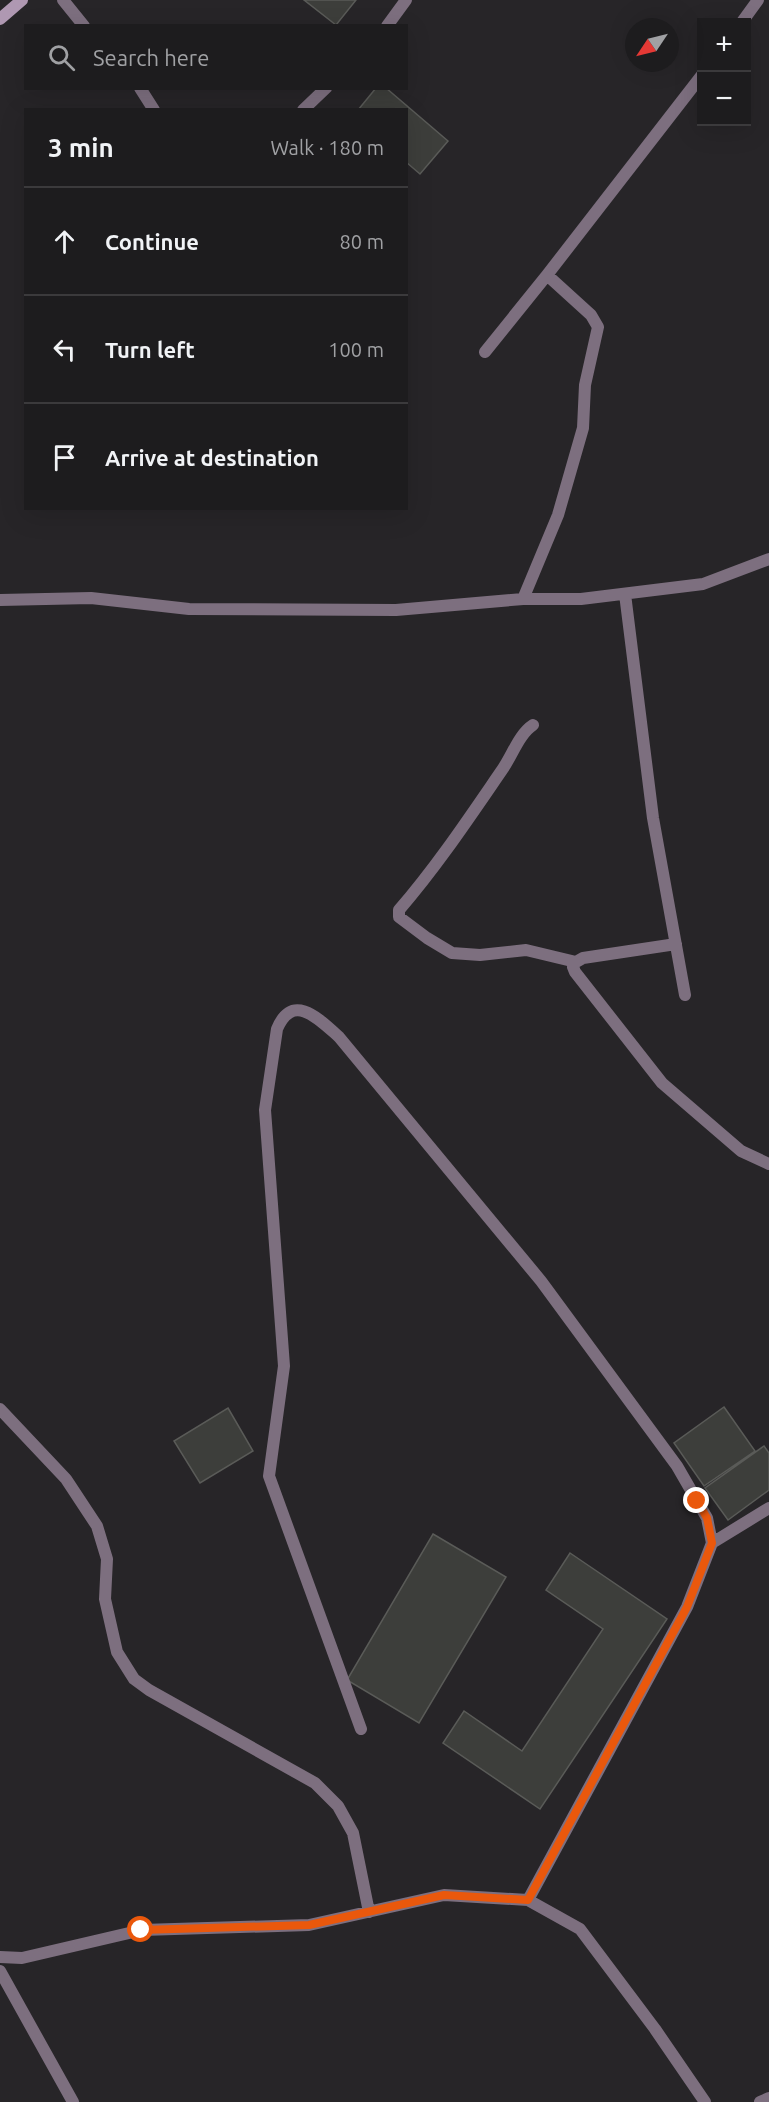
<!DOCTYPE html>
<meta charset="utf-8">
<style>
:root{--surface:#1d1c1e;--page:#252527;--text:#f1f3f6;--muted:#a0a1a4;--line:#3b3a3c}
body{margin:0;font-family:Ubuntu,sans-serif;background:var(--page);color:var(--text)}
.controls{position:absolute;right:18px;top:18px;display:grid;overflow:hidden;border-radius:0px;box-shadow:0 6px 24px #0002}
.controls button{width:54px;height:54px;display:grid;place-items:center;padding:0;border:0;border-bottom:2px solid var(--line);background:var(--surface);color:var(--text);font:30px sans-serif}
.compass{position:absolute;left:625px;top:18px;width:54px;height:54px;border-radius:50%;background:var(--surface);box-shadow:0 6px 24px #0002;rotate:235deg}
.stop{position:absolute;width:18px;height:18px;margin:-14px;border:4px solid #ea580c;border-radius:50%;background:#fff}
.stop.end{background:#ea580c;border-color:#fff;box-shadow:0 2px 6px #0008}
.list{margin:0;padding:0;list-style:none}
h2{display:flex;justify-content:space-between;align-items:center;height:78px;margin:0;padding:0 24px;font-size:26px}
h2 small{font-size:20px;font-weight:400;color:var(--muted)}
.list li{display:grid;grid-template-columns:39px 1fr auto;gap:18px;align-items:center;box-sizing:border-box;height:108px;padding:0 24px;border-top:2px solid var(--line)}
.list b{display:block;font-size:22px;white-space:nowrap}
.list em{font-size:20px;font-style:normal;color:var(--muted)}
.icon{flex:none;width:33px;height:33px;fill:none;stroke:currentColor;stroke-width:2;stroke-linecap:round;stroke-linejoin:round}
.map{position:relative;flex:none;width:769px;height:2102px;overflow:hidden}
.search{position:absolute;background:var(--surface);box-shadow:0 6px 24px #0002;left:24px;top:24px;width:384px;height:66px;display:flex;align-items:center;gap:15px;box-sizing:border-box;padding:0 21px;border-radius:0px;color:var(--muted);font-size:22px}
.panel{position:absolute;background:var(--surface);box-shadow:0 6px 24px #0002;left:24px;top:108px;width:384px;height:402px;border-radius:0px}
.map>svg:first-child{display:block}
</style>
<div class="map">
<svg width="769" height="2102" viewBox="0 0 769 2102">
<rect width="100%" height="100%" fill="#272528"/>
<!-- building -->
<path fill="#3d3e3b" stroke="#5a5b58" stroke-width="1.5" d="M304,0H356L336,25Z
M376,88H386L448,141L420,174L406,162V110H358Z
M724,1407L755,1451L704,1486L674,1443Z
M228,1408L253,1451L200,1483L174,1441Z
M764,1446L769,1453V1490L728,1520L705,1488Z
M433,1534L506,1577L419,1723L347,1680Z
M570,1553L667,1619L540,1809L443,1743L464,1711L522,1751L603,1629L546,1590Z"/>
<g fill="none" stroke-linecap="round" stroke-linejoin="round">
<!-- minor -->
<path stroke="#7d6f7f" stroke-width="12" d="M63,0L84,26
M742,22L758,0
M387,26L406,0
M140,88L154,110
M303,110L326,88
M485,352L547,275L702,75
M625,594L653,818L685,995
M523,599L558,515L583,428L585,385L598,327L591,315L547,275
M0,600L91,598L189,609L396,610L523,599H581L703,584L769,559
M533,725C519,734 512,756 502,770C469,818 437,866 399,910V917L427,938L452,953L480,955L526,950L576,962
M676,944L583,958L576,962L573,967L575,972L662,1083L741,1151L769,1164
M0,1409L66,1479L97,1526L107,1559L105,1599L117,1652L134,1679L149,1690L315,1783L338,1806L353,1833L369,1912
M712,1543L769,1508
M361,1729L269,1476L284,1366L265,1110L277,1029C293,991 320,1020 339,1037L541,1281L677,1466L707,1518L712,1543L687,1607L528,1900
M0,1957L22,1958L142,1930L309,1925L444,1895L528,1900L580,1929L655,2029L705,2102
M0,1971L73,2102
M760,2102L769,2098"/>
<!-- secondary -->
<path stroke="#af98b2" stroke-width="12" d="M0,19L22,0"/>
</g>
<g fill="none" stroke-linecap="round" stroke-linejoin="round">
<!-- route -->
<path stroke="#ea580c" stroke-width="8" d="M141,1930L309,1925L444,1895L528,1900L687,1607L712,1543L707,1518L697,1501"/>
</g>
</svg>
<div class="controls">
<button>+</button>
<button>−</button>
</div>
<svg class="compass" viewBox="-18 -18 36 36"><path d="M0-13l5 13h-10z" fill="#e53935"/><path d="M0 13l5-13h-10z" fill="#a0a1a4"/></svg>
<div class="stop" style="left:141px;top:1930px"></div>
<div class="stop end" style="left:697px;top:1501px"></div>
<div class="search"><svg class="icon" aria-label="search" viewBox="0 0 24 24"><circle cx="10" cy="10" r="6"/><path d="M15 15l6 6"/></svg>Search here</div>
<section class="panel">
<h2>3 min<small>Walk · 180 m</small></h2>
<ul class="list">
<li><svg class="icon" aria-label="ahead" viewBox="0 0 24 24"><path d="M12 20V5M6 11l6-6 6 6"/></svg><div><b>Continue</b></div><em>80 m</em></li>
<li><svg class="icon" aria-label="left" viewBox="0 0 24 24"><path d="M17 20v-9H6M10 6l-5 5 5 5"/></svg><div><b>Turn left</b></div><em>100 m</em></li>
<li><svg class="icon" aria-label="arrive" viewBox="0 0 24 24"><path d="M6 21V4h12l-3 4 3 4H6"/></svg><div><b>Arrive at destination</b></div></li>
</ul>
</section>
</div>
